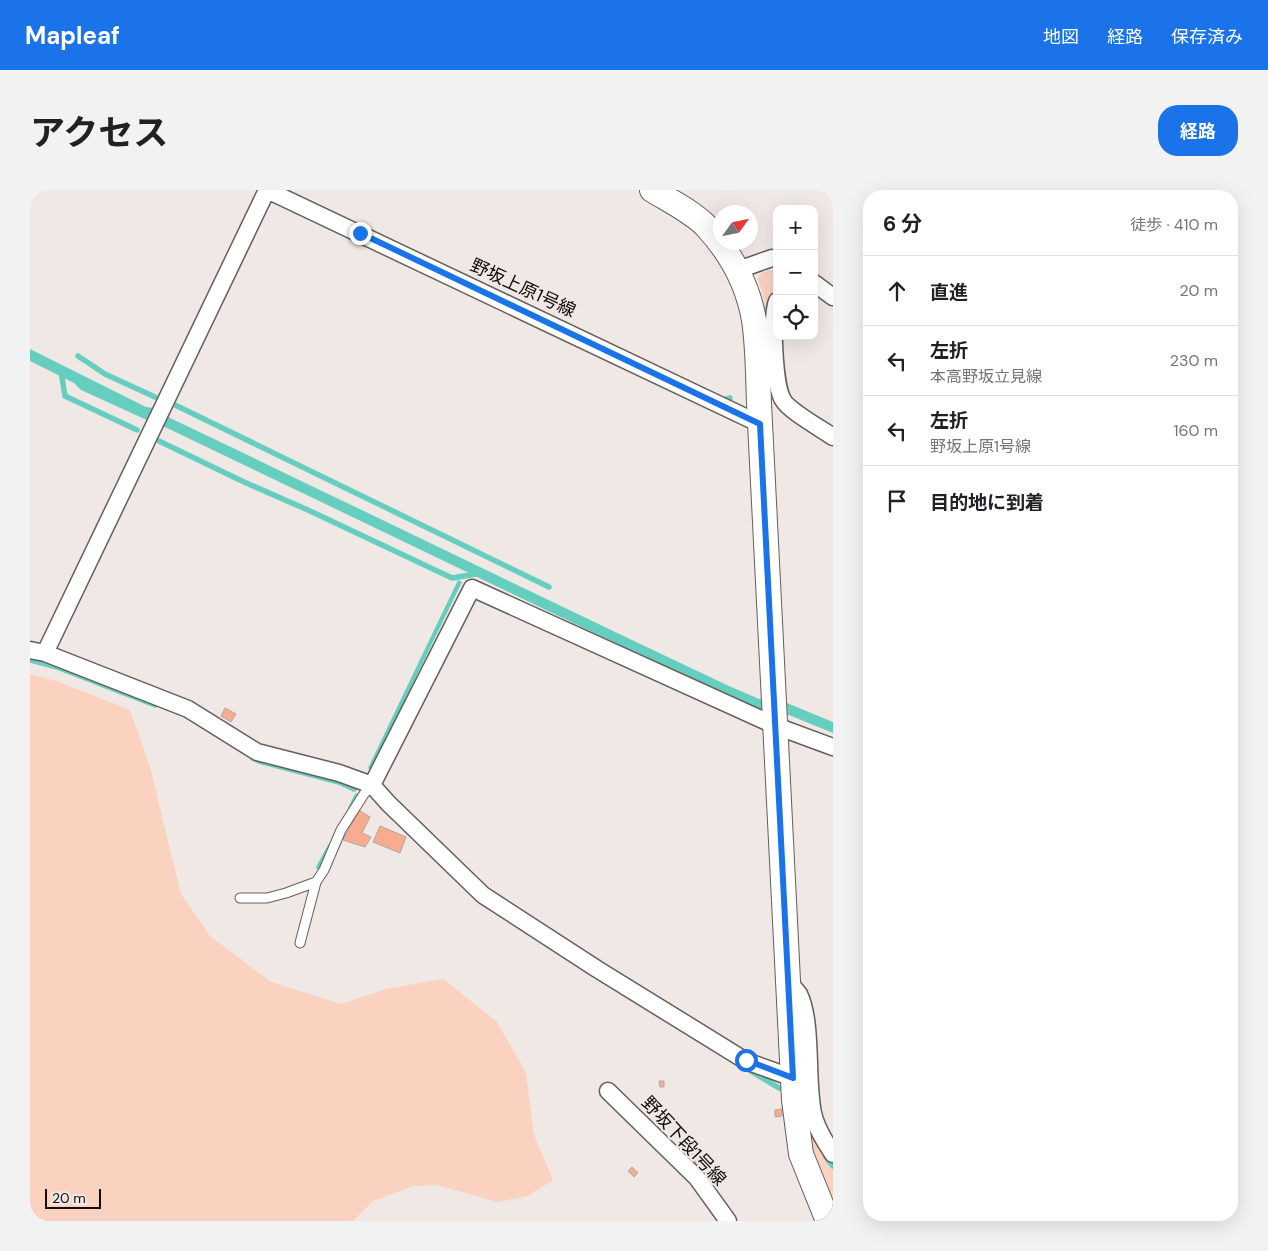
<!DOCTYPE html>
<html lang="ja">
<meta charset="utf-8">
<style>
:root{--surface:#fff;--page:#f2f2f2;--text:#202124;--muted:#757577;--line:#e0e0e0;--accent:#1a73e8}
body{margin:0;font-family:"DM Sans","Noto Sans JP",sans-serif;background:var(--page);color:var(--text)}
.controls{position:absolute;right:15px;top:15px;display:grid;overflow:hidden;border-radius:10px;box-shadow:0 5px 20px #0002}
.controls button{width:45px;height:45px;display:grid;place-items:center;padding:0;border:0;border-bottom:1px solid var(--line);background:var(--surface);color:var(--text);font:25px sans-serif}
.compass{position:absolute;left:683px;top:15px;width:45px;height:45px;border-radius:50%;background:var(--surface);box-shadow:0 5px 20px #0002;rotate:57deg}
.scale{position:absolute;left:15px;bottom:12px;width:56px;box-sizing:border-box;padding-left:5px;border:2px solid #100d0c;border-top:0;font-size:14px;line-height:18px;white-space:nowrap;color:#100d0c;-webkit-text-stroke:4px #f0e8e5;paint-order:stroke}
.stop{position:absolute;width:15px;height:15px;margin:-11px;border:4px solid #1a73e8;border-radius:50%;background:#fff}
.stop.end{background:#1a73e8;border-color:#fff;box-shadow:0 1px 5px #0008}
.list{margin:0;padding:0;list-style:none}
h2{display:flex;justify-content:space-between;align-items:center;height:65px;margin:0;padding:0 20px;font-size:21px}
h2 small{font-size:16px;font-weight:400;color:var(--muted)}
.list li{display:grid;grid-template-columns:32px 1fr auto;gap:15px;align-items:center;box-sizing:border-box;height:70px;padding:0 20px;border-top:1px solid var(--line)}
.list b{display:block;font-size:19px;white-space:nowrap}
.list p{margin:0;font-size:16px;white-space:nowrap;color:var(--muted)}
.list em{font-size:16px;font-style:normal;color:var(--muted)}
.icon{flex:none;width:28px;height:28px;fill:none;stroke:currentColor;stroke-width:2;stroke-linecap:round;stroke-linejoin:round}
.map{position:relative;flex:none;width:803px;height:1031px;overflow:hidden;border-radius:20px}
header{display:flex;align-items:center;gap:30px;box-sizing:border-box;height:70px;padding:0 25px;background:var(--accent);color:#fff}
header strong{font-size:24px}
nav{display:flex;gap:28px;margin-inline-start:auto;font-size:18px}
.intro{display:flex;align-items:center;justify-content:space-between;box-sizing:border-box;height:120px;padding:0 30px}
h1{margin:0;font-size:35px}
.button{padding:12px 22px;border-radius:20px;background:var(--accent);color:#fff;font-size:18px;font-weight:700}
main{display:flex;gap:30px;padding:0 30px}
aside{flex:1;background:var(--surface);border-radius:20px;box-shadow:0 5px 20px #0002}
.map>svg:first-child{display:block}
</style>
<header>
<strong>Mapleaf</strong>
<nav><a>地図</a><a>経路</a><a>保存済み</a></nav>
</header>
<div class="intro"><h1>アクセス</h1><a class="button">経路</a></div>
<main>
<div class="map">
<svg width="803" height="1031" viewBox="0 0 803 1031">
<rect width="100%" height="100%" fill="#f0e8e5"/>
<!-- green -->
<path fill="#fbd1c0" d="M747,79V93L739,117L742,202L738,203L735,130C737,114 733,103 727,88L733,82Z
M0,484L29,492L100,520L120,577L151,704L180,746L241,792L311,814L356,799L413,789L467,832L496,883L504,945L523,990L498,1006L468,1012L406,995L383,996L343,1011L323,1031H0Z
M776,898L803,971V1023L779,958Z"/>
<!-- water -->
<path fill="#66cebe" d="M0,159L116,217C127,218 134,219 140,228C327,317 512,408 699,496L729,509L752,511L803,532V543L759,525L733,522L564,443L135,237L127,238L119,231L51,200L44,193L0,171Z
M428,390L432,392L341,580L338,578Z"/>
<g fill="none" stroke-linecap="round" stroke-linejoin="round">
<!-- stream -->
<path stroke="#66cebe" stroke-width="5.5" d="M48,166L75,184L125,207
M31,181L35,206L107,240
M690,208L693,210L700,208
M145,215L519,397
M129,251L214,292L278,320L422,388L446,384
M0,470L27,477L125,515
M223,568L229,571L309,592L324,599
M321,618L327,606
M289,677L300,657
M714,877L749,898
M796,967L803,976"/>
</g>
<!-- building -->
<path fill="#f8ab8d" stroke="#afa8a5" d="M195,518L206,524L201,532L191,526Z
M329,620L340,627L332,643L341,647L335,657L313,650Z
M350,636L376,647L370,663L343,652Z
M629,891H634V897H630Z
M752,919V926L745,927V920Z
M663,962L675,968L671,977L658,971Z
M602,977L608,983L604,987L598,981Z"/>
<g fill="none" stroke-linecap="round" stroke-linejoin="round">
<!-- lane casing -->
<g stroke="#645e5c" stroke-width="11">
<path id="lane" d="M210,708H237L256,703L286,692L294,680L311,640L334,604L342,595
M270,753L286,692"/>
</g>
<!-- street casing -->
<g stroke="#645e5c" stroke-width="19">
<path id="street" d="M237,0L730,234
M708,80L742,68L747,69
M784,93L803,107
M747,111C741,127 744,196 753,210C759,221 792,239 803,247
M0,460L15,463L158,519L227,562L309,583L342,595L358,613L453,705L567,779L716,871L763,888
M15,463L237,0
M342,595L442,398L746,536L803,557
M759,792C762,796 766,800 769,804C783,833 776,890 783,923C786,938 795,952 803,964
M578,901L667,988L698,1031"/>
</g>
<!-- secondary casing -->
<g stroke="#645e5c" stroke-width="26">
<path id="secondary" d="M622,0C640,11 661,21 676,36C700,62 718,95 724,130C728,157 728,186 729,213L764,910L771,964L798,1031"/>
</g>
<!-- lane -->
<use href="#lane" stroke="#fff" stroke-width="9"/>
<!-- street -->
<use href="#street" stroke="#fff" stroke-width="16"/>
<!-- secondary -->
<use href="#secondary" stroke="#fff" stroke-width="24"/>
</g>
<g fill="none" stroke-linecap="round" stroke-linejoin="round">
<!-- route -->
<path stroke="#1a73e8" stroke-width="6" d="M330,43L730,234L763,888L716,870"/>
</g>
<g text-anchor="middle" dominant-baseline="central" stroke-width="4.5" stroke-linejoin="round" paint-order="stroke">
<!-- street labels -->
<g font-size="18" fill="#100d0c" stroke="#f0e8e5">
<text transform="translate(493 98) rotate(25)">野坂上原1号線</text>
<text transform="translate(654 951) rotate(47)">野坂下段1号線</text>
</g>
</g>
</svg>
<div class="controls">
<button>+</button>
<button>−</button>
<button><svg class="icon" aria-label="locate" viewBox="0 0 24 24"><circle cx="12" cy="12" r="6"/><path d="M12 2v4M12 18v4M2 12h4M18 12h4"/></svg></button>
</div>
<svg class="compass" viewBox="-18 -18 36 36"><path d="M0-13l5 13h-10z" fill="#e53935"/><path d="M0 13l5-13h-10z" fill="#757577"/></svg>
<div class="scale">20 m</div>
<div class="stop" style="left:716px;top:870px"></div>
<div class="stop end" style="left:330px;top:43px"></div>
</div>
<aside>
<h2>6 分<small>徒歩 · 410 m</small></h2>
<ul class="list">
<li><svg class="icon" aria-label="ahead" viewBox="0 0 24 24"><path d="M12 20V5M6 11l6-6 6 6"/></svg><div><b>直進</b></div><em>20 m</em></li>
<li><svg class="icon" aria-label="left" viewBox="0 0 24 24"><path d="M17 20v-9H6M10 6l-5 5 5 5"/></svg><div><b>左折</b><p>本高野坂立見線</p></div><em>230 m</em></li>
<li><svg class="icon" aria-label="left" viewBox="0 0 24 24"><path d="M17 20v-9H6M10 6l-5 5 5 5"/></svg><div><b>左折</b><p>野坂上原1号線</p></div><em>160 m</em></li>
<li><svg class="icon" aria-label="arrive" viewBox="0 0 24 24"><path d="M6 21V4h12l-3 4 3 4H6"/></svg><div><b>目的地に到着</b></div></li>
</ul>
</aside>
</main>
